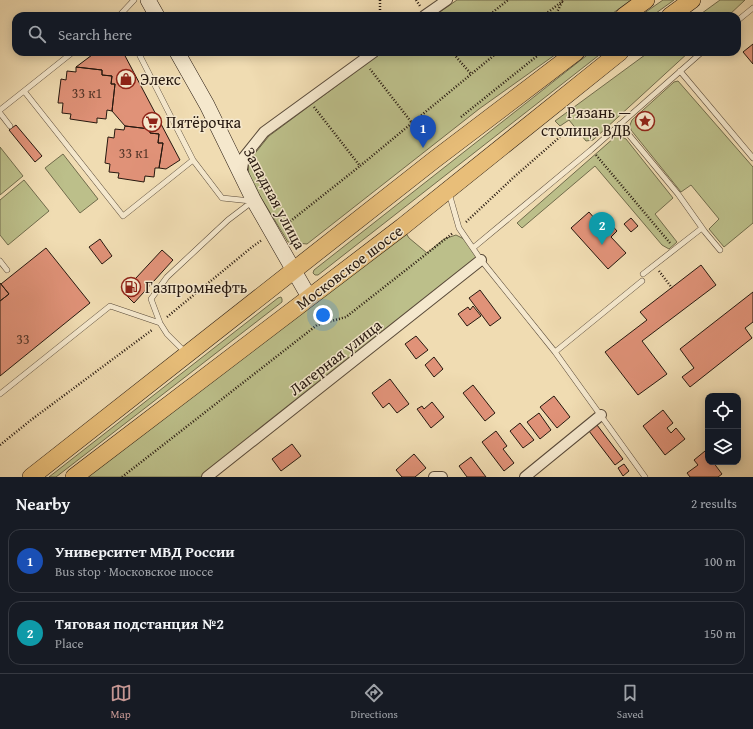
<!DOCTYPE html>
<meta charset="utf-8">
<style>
:root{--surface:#171b24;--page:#20242c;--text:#f1f3f6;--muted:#9ea1a6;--line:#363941;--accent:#c59692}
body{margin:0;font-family:"Gentium Book Plus",serif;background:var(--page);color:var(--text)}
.controls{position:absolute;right:12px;bottom:12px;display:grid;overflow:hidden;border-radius:8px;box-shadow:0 2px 10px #0003}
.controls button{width:36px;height:36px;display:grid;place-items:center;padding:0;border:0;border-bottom:1px solid var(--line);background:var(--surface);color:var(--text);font:20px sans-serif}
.you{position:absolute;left:323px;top:315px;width:14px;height:14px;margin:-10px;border:3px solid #fff;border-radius:50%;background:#1a73e8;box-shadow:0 0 0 6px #1a73e833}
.badge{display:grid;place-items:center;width:26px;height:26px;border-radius:50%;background:var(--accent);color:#fff;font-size:13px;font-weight:700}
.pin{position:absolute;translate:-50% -33px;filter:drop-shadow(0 1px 2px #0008)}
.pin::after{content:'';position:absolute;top:21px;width:14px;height:12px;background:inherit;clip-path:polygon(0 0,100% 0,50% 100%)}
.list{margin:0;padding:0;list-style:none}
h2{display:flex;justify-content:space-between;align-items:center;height:52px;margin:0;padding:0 16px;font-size:17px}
h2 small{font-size:13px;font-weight:400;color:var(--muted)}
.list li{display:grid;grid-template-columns:26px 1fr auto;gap:12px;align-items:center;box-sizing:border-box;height:64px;margin:0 8px 8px;padding:0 8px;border:1px solid var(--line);border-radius:12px}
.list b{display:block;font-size:15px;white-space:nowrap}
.list p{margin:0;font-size:13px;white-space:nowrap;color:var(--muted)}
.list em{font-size:13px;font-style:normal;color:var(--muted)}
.icon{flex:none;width:22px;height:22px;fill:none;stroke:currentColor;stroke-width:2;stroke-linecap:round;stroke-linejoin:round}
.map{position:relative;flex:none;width:753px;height:477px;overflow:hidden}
.search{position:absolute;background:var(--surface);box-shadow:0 2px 10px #0003;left:12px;right:12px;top:12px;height:44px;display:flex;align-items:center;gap:10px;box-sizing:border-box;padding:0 14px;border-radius:12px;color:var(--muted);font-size:15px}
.sheet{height:196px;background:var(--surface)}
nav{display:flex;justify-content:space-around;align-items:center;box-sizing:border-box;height:56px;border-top:1px solid var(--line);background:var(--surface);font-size:11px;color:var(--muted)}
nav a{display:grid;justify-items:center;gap:2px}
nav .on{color:var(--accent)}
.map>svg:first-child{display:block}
</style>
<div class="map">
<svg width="753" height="477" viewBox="0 0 753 477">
<rect width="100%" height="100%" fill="#f0dcb2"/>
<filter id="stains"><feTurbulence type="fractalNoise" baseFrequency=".005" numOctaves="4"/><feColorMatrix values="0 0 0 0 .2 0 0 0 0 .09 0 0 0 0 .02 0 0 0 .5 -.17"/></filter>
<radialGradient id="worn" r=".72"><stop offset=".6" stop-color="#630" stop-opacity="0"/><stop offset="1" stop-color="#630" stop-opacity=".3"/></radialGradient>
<!-- green -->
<path fill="#bcbf8a" stroke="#716c4c" d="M457,0H631L609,16H434Z
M663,0H674L652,16H640Z
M720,0H745L728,16H698Z
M382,52H559L479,109L307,244L288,242L249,178L248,162L269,136Z
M591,52H603L318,275H315L313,273L314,270Z
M649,52H689L593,140L586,141L569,120L560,126L555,121Z
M678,81L753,167V223L724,247L709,229L719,219L691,185L681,192L631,130L630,125L632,120L674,82Z
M620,136L626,139L673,198L655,214L677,242L669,249L662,245L595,166L522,228L517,223L615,137Z
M0,147L23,176L0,195Z
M63,154L98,199L80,213L45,168Z
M24,180L49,211L8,245L0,235V200Z
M402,227L409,238L427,253L444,239L456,235L468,241L481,260L207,477H85Z
M281,297L282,299V302L56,477H49L278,298Z"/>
<!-- building -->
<path fill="#e09278" stroke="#26180f" d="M753,44V64L743,52Z
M96,52H123L180,160L166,169L159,168L163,143H158L159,134L150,133V129L125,126L112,111L115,84H111L112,76L102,75V70L76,67Z
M76,67L102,70V75L112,76L111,84H115L112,111L107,110L106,119L97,118V123L70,119L71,114L62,113L63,103H58L61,79L66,80L67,71L76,72Z
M16,125L42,156L35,162L9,130Z
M125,126L150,129V133L159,134L158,143H163L159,168H155L154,177L145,176L144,182L118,178L119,173L109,172L110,164L105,163L108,137L114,138L115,129L124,130Z
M589,212L602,227L609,222L617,231L611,237L626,253L608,269L571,228Z
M631,218L638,226L631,232L624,224Z
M100,239L112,256L102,264L89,247Z
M46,248L90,303L0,376V301L9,294L1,284Z
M162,250L173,260L134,303L123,292Z
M701,265L716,285L642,341L667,374L638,395L605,352L647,320L640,312Z
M0,283L9,294L0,301Z
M480,290L501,318L490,326L469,298Z
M753,292V322L745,328L752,338L690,387L682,377L694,368L680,349Z
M473,306L481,316L467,326L458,314L468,307L470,310Z
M416,336L428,350L416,359L405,344Z
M434,357L443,369L434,377L425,365Z
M390,379L409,404L397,413L389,403L383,408L372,393Z
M473,385L495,413L485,421L463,393Z
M554,396L570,417L557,428L540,407Z
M432,402L444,417L431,428L417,409L422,406L424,409Z
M663,410L673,423L667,428L671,433L676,428L685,439L665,455L643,426Z
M539,413L551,430L540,439L527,422Z
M520,423L534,440L523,448L510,431Z
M597,425L623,459L615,465L589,431Z
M496,431L507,446L503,449L514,463L504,471L482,442Z
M292,444L301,456L281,471L272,459Z
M705,451L708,455V462H713L722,474L718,477H690L687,473L698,465L694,460Z
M414,454L426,468L415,477H402L396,470Z
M471,457L486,477H467L459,466Z
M624,464L629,471L623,476L618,468Z"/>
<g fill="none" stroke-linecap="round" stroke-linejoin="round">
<!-- lane casing -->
<g stroke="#584938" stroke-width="6">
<path id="lane" d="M119,16L134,0
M737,21L753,8
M73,52L24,91L123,216L193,160
M138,52L193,160L222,198L251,201
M680,71L753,158
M0,110L24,91
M0,113L10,126
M620,124L678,194L705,232L720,250
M449,193L459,228L481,260L555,352L645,477
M473,248L591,150L702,52
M0,261L7,270
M643,274L702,228
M185,352L167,334L160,323L151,299L167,277L228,220L253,201
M555,352L642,281
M0,394L110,306L160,323"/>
</g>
<!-- street casing -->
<g stroke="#584938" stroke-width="12">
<path id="street" d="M424,16L447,0
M241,175L244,157L264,132L374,52
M207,477L481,260
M434,477H442
M525,477L601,415"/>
</g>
<!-- secondary casing -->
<g stroke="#26180f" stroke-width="16">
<path id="secondary" d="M148,0L157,16
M177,52L207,105L254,201L309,297"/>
</g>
<!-- primary casing -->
<g stroke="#26180f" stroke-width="18">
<path id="primary" d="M624,16L646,0
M670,16L692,0
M31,477L434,160L576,52
M74,477L402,227L620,52"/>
</g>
<!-- path -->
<path stroke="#26180f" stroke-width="2.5" stroke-dasharray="1 2" stroke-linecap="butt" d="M416,0L420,6
M380,16V0
M488,16L508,0
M543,16L564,0
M555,16L562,2
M452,52L471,74
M314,107L360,166L412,123L370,69
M461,117L542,52
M412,123L498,52
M596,155L670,243
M466,222L514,177L561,136
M283,227L360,166
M659,271L672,288
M167,317L252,247L262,240
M0,445L31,420L152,330
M122,477L317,325L346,317L453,233"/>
<!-- lane -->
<use href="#lane" stroke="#f5e8cd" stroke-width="5"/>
<!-- street -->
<use href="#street" stroke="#f5e8cd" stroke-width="10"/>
<!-- secondary -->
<use href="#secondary" stroke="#f5e8cd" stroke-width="15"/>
<!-- primary -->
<use href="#primary" stroke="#e8be79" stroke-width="17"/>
</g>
<!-- icons -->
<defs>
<g id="shop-ring" transform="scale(1)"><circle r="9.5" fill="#f5e8cd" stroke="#8f2418" stroke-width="1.5"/><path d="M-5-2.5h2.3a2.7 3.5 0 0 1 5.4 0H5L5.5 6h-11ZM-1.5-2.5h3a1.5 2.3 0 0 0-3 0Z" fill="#8f2418"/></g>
<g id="sight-ring" transform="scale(1)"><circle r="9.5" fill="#f5e8cd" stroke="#8f2418" stroke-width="1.5"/><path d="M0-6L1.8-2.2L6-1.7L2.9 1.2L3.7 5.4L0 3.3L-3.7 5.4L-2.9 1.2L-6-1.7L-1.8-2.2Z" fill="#8f2418"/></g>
<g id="supermarket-ring" transform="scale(1)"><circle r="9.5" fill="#f5e8cd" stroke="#8f2418" stroke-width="1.5"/><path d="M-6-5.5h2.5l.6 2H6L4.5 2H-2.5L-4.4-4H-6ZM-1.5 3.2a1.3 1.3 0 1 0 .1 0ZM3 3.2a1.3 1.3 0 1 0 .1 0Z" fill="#8f2418"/></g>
<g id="fuel-ring" transform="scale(1)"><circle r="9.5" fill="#f5e8cd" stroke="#8f2418" stroke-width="1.5"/><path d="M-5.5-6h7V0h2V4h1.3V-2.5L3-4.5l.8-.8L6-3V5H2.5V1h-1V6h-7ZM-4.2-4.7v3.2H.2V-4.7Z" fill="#8f2418"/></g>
</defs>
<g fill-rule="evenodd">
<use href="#shop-ring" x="126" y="79"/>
<use href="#sight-ring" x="645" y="121"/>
<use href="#supermarket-ring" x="152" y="122"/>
<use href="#fuel-ring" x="131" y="287"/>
</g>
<g text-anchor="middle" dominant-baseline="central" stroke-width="3" stroke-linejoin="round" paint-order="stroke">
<!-- number labels -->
<g font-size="14" fill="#543629">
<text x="87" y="93">33 к1</text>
<text x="134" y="153">33 к1</text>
<text x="23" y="339">33</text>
</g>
<!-- poi labels -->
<g font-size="16" fill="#26180f" stroke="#f5e8cd" text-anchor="start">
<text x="140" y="79">Элекс</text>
<text x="631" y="112" text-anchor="end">Рязань —<tspan x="631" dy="18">столица ВДВ</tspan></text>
<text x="166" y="122">Пятёрочка</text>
<text x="145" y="287">Газпромнефть</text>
</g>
<!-- street labels -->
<g font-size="16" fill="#26180f" stroke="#f5e8cd">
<text transform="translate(275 198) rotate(62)">Западная улица</text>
<text transform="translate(349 267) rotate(-37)">Московское шоссе</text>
<text transform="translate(335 357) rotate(-38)">Лагерная улица</text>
</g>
</g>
<rect width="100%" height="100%" filter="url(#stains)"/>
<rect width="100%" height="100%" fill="url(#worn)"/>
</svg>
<div class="controls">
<button><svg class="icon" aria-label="locate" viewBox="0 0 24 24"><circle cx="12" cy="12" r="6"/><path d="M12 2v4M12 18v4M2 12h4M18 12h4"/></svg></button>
<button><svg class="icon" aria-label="layers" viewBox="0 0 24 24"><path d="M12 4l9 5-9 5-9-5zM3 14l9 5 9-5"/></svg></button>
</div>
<div class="you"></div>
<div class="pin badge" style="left:423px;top:148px;background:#1a4fb4">1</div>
<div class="pin badge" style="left:602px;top:245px;background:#0f9aa8">2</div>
<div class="search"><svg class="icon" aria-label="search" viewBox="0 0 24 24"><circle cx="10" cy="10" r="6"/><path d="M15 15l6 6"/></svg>Search here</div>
</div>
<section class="sheet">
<h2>Nearby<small>2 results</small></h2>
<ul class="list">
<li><span class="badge" style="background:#1a4fb4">1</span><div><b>Университет МВД России</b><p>Bus stop · Московское шоссе</p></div><em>100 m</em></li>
<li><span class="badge" style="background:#0f9aa8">2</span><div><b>Тяговая подстанция №2</b><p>Place</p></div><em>150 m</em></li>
</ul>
</section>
<nav>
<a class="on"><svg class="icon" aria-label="map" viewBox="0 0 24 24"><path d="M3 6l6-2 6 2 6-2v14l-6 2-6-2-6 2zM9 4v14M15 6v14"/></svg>Map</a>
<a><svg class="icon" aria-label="directions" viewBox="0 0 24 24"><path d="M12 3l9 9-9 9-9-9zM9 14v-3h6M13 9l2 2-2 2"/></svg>Directions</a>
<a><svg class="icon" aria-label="saved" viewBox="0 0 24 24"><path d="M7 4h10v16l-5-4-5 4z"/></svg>Saved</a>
</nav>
